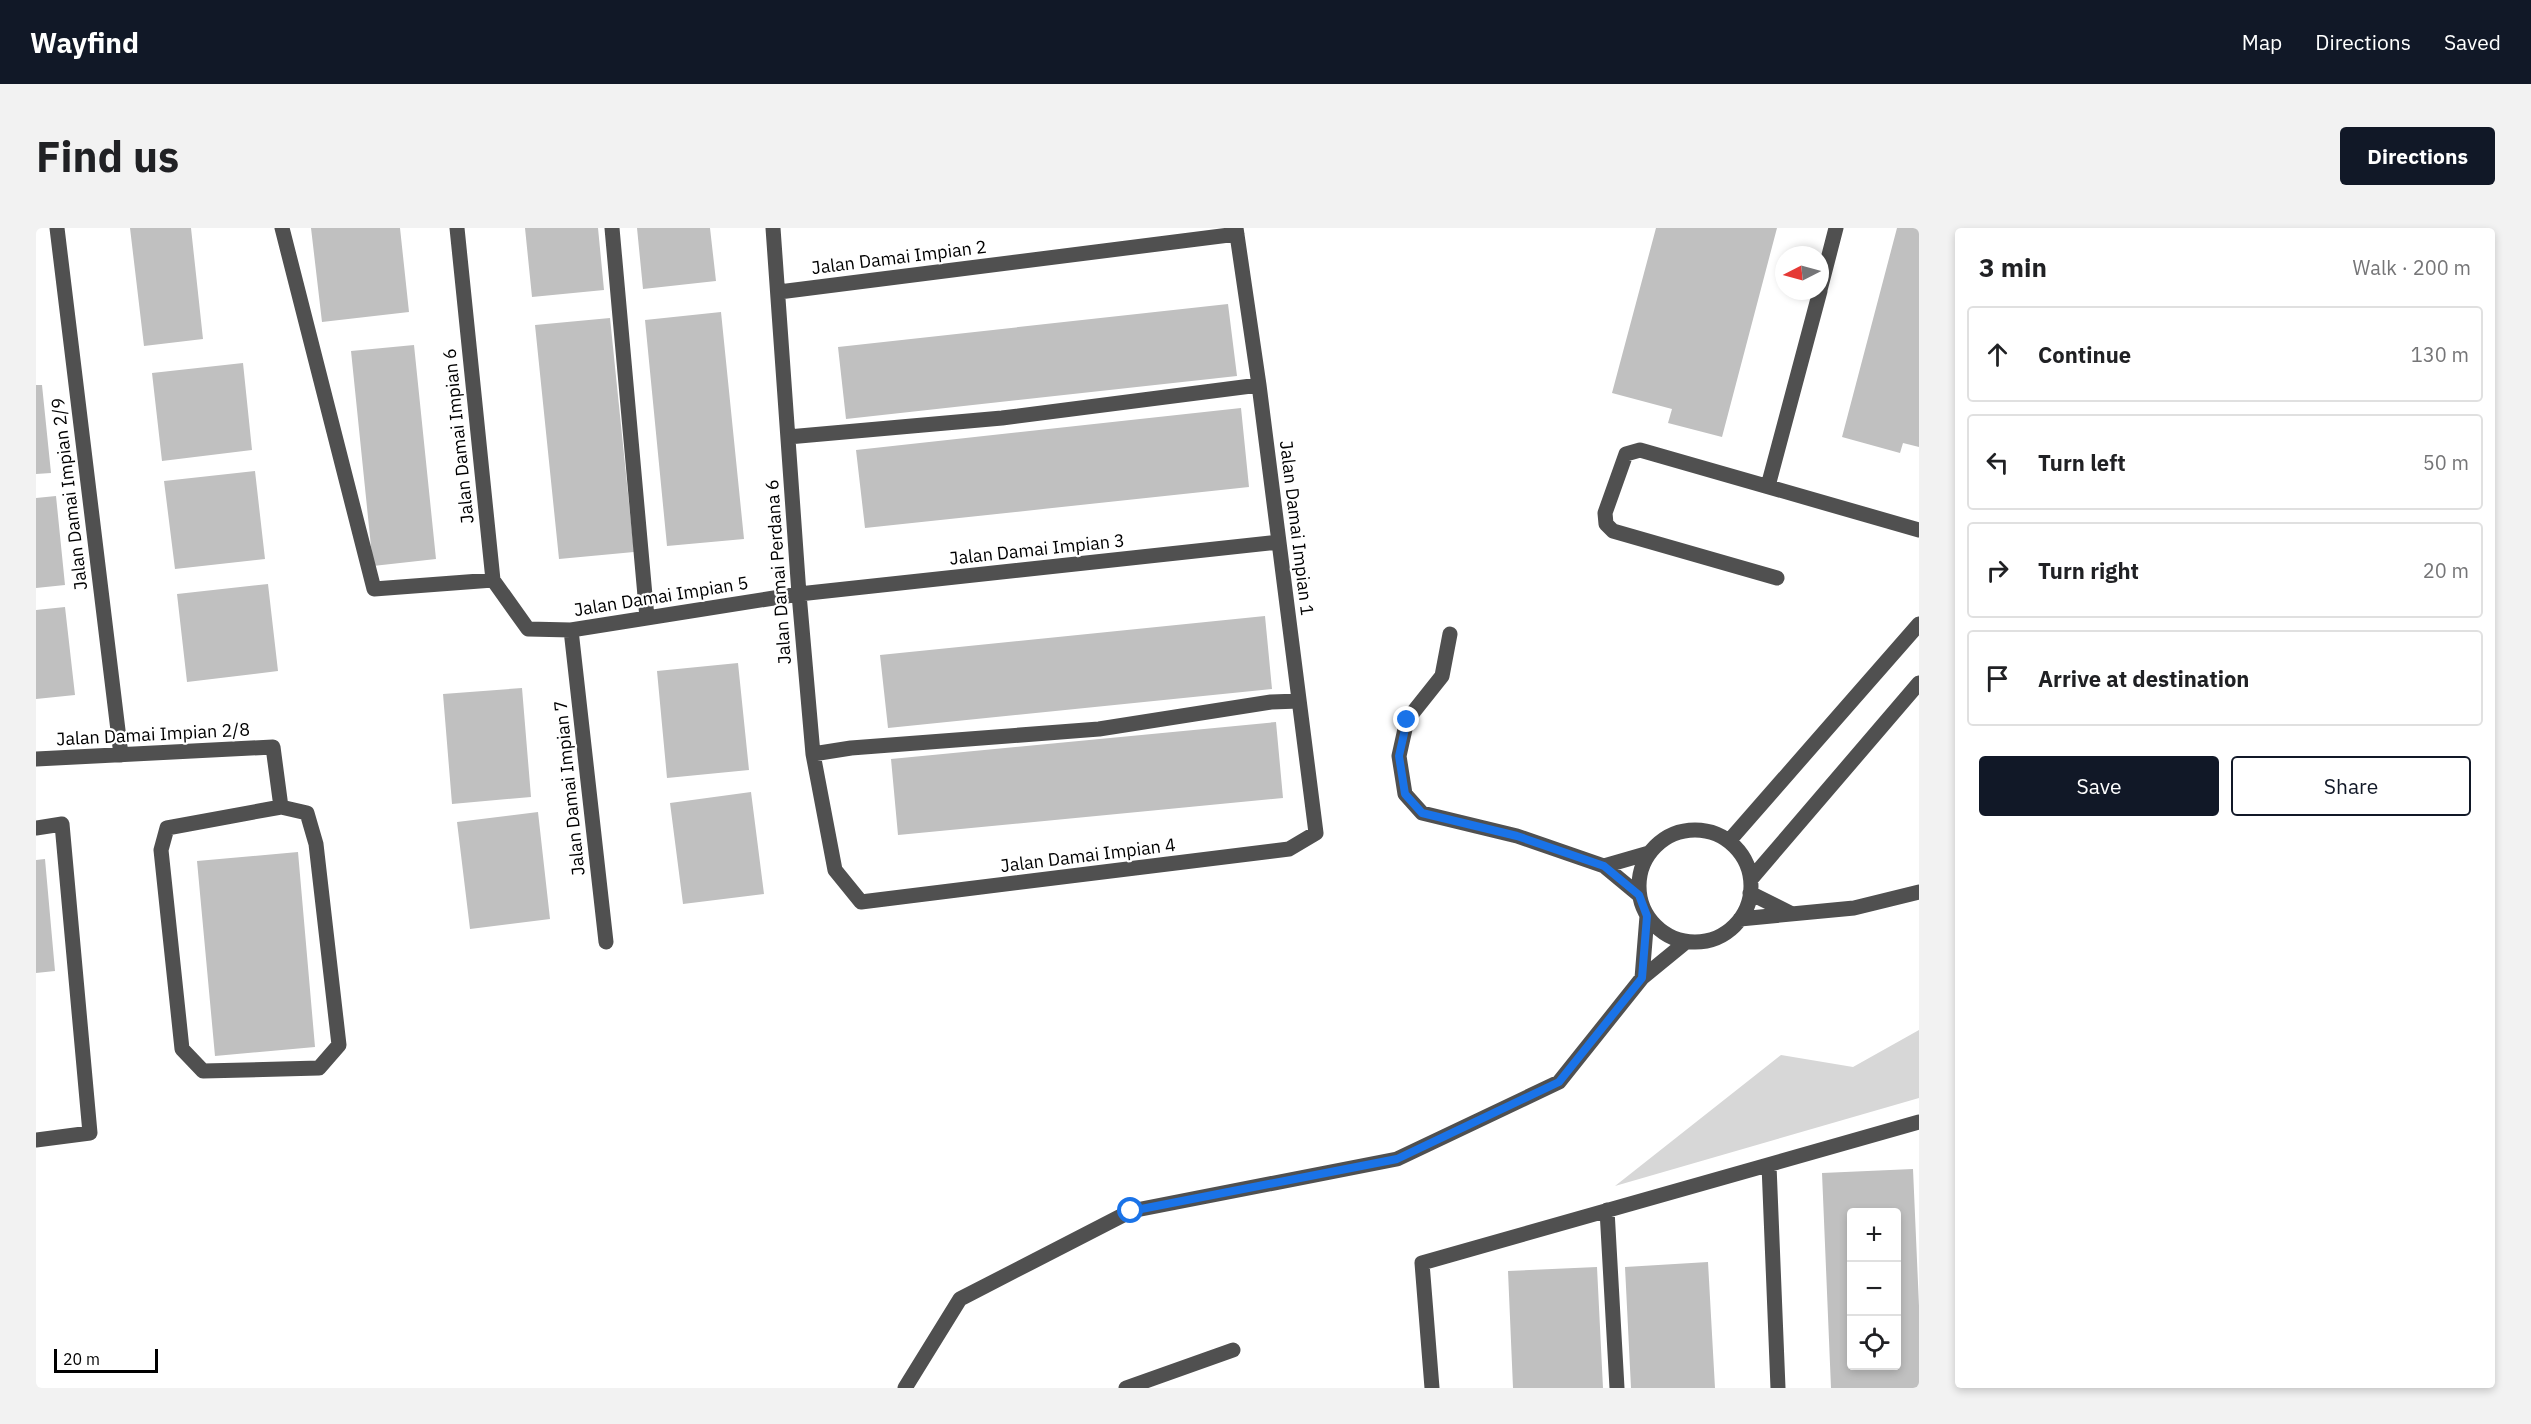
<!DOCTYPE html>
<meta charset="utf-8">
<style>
:root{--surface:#fff;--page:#f2f2f2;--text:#202124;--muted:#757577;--line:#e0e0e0;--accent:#111827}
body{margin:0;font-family:"IBM Plex Sans",sans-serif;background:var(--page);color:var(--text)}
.controls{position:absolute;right:18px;bottom:18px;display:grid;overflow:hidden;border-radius:6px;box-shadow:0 3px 9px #0003}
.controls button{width:54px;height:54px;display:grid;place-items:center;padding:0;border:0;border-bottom:2px solid var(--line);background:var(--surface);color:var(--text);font:30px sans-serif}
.compass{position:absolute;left:1739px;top:18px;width:54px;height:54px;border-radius:50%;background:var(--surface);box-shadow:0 3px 9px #0003;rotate:264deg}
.scale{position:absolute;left:18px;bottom:15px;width:104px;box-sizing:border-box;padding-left:6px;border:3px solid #000;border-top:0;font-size:16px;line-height:21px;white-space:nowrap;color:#000;-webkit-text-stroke:4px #fff;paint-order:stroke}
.stop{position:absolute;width:18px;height:18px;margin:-14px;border:4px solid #1a73e8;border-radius:50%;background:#fff}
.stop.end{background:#1a73e8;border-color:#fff;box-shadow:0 2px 6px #0008}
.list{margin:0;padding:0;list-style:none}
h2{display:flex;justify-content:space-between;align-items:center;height:78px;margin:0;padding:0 24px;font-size:26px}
h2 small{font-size:20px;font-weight:400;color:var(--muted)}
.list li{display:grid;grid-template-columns:39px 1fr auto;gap:18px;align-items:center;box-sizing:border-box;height:96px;margin:0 12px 12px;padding:0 12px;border:2px solid var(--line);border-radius:6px}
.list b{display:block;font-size:22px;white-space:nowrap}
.list em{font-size:20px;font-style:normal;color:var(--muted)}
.actions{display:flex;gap:12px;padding:18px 24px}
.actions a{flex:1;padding:14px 0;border:2px solid var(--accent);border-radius:6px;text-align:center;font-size:21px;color:var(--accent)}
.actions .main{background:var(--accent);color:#fff}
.icon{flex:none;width:33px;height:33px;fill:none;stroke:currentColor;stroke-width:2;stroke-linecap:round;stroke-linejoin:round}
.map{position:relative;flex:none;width:1883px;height:1160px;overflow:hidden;border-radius:6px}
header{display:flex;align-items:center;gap:36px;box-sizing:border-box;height:84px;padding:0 30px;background:var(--accent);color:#fff}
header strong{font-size:28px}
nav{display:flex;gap:33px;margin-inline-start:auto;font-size:21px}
.intro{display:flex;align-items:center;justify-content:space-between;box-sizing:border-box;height:144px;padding:0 36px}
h1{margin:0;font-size:42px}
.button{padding:15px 27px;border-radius:6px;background:var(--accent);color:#fff;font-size:21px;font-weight:700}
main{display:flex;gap:36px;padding:0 36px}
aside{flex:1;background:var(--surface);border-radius:6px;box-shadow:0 3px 9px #0003}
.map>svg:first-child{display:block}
</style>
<header>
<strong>Wayfind</strong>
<nav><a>Map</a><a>Directions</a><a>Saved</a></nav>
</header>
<div class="intro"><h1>Find us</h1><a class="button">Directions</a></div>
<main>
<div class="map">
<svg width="1883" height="1160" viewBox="0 0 1883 1160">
<rect width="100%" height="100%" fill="#fff"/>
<!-- green -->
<path fill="#d7d7d7" d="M1883,802V870L1579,958L1745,827L1817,839Z"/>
<!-- building -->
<path fill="#c0c0c0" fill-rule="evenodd" d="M94,0H155L167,111L108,118Z
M275,0H364L373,84L286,94Z
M489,0H562L568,62L496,69Z
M601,0H674L680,53L607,61Z
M1620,0H1741L1686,209L1632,195L1636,181L1576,165Z
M1861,0H1883V219L1867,215L1864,225L1806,209Z
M1192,76L1201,148L810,191L802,119Z
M685,84L708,311L631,318L609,92Z
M574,90L598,324L523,331L499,97Z
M378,117L400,331L337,338L315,123Z
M207,135L216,222L126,233L116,145Z
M0,157H6L15,245L0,246Z
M1205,180L1213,259L829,300L820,222Z
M219,243L229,331L139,341L128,253Z
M20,268L29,357L0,360V270Z
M232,356L242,443L151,454L141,366Z
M29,379L39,467L0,471V382Z
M1229,388L1236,461L852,500L844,427Z
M702,435L713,542L631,550L621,443Z
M486,460L495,569L416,576L407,466Z
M1240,494L1247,570L862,607L855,531Z
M715,564L728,666L647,676L634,575Z
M502,584L514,691L434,701L421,594Z
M262,624L279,819L179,828L161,633Z
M9,631L19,743L0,745V632Z
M1877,941L1883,1078V1160H1795L1786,945ZM1815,984H1860V1138L1815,1137Z
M1672,1034L1679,1160H1595L1589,1039Z
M1561,1039L1567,1160H1477L1472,1043Z"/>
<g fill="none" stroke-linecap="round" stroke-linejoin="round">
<!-- minor -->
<path stroke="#505050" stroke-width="15" d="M21,0L85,527
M246,0L338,361L457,352
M421,0L457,352L492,401L535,402L763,366L1243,314
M576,0L611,390
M737,0L763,366L777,526L799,642L825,674L1253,621L1280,605L1223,157L1200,0
M1784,62L1800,0
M743,64L1201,6
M752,209L966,190L1223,157
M1732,258L1784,63
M1741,350L1577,303L1570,296L1569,285L1590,226L1604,222L1883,302
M535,402L570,714
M1414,406L1406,448L1371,492L1363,528L1369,566L1386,585L1481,608L1568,638L1603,667
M777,526L815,520L1063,501L1235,474L1263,473
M0,531L237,519L245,579L131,600L125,622L146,821L167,843L283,840L303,817L280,616L271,585L245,579
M0,600L26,596L54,905L0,912
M1603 658a56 56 0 1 1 112 0a56 56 0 1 1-112 0Z
M1693,613L1883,396
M1568,638L1613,625
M1715,651L1883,455
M1714,665L1754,685
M1704,691L1818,680L1883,664
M1606,750L1611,688
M1733,937L1742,1160
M1571,982L1581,1160
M869,1160L924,1071L1095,983L1361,931L1523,854L1606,750L1650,714
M1090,1160L1197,1122
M1396,1160L1386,1035L1883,894"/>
</g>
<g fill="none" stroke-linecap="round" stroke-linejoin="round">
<!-- route -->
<path stroke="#1a73e8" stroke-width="8" d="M1095,983L1361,931L1523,854L1606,750L1611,688L1603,667L1568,638L1481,608L1386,585L1369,566L1363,528L1371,492"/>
</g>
<g text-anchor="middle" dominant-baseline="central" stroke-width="4.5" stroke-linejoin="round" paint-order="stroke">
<!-- street labels -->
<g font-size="18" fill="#000" stroke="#fff">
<text transform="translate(863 29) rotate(-7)">Jalan Damai Impian 2</text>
<text transform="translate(422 208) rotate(-96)">Jalan Damai Impian 6</text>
<text transform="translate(33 266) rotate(-97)">Jalan Damai Impian 2/9</text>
<text transform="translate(1261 300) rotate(83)">Jalan Damai Impian 1</text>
<text transform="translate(1001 321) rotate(-6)">Jalan Damai Impian 3</text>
<text transform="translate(742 344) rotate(-94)">Jalan Damai Perdana 6</text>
<text transform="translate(625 368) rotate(-9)">Jalan Damai Impian 5</text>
<text transform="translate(117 506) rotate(-3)">Jalan Damai Impian 2/8</text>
<text transform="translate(533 560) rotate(-96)">Jalan Damai Impian 7</text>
<text transform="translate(1052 627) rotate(-7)">Jalan Damai Impian 4</text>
</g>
</g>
</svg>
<div class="controls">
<button>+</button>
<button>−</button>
<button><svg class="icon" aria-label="locate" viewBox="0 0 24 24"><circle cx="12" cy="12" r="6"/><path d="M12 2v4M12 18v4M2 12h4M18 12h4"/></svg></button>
</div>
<svg class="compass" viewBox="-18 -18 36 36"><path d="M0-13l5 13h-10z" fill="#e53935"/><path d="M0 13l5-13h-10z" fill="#757577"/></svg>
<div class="scale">20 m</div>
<div class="stop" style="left:1095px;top:983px"></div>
<div class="stop end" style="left:1371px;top:492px"></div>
</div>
<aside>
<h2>3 min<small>Walk · 200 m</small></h2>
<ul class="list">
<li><svg class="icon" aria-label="ahead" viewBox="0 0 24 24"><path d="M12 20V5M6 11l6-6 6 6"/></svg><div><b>Continue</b></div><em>130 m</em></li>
<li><svg class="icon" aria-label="left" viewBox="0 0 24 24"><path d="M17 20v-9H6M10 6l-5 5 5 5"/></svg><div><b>Turn left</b></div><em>50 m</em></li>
<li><svg class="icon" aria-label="right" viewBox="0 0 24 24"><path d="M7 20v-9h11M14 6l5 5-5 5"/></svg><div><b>Turn right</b></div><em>20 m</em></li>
<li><svg class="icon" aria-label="arrive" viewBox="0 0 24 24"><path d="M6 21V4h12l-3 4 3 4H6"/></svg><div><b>Arrive at destination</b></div></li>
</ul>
<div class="actions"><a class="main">Save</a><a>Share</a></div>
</aside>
</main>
